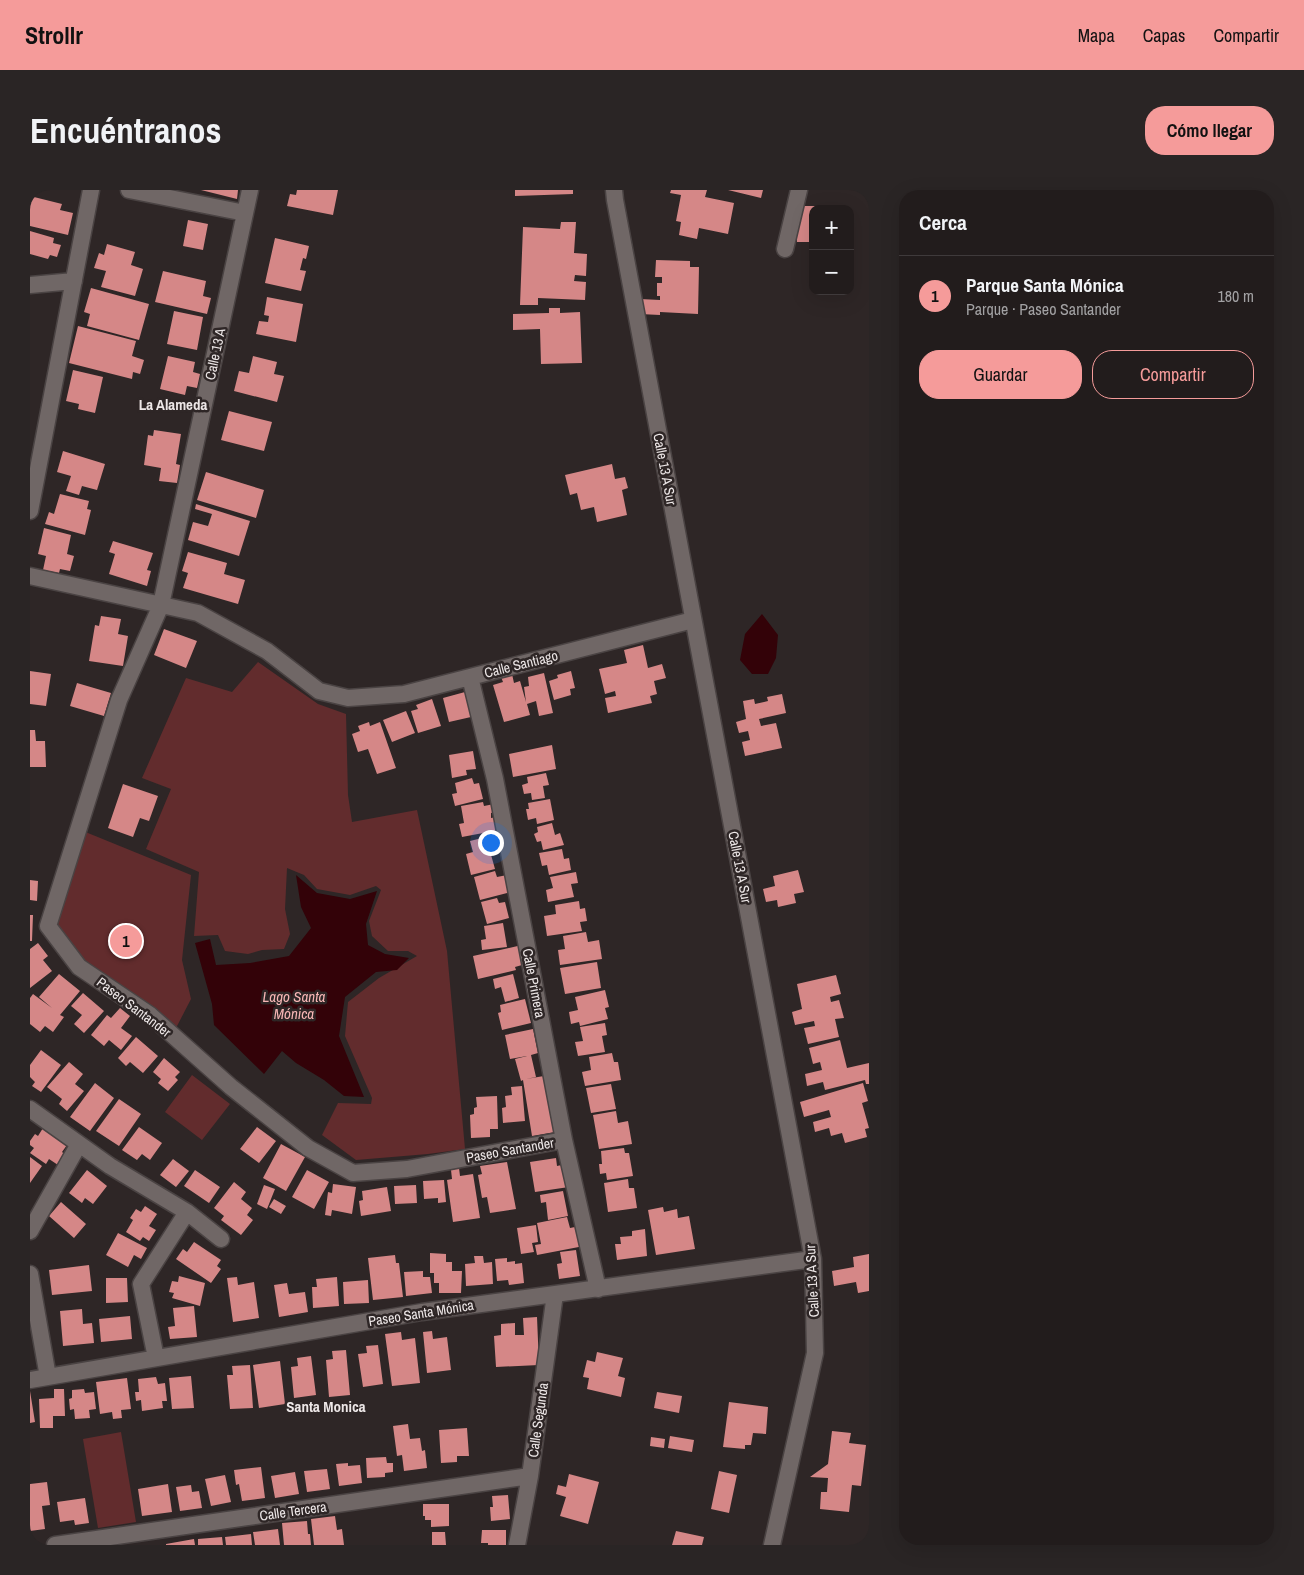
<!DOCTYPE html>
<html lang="es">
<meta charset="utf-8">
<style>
:root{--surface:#221c1c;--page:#2a2525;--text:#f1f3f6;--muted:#a2a1a3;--line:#3f3a3b;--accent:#f59b9a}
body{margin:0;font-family:"Archivo Narrow",sans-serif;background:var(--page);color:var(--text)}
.controls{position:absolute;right:15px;top:15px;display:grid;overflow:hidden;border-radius:10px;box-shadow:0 5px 20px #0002}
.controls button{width:45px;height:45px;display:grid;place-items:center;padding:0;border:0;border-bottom:1px solid var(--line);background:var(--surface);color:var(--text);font:25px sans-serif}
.you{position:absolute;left:460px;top:652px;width:18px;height:18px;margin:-12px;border:4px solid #fff;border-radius:50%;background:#1a73e8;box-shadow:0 0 0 8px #1a73e833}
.badge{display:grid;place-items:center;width:32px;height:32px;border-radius:50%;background:var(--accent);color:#111;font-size:16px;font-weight:700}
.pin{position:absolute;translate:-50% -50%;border:2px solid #fff;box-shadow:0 1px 5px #0006}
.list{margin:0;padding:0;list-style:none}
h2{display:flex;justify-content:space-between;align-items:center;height:65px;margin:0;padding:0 20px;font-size:21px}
h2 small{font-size:16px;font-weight:400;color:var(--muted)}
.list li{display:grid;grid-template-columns:32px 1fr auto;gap:15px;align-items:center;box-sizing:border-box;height:80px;padding:0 20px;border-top:1px solid var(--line)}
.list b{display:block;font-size:19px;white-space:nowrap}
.list p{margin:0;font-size:16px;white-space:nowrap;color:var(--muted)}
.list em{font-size:16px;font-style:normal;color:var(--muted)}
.actions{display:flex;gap:10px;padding:15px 20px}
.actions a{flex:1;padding:11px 0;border:1px solid var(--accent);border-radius:20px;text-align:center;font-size:18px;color:var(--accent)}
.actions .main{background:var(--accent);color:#111}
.map{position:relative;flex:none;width:839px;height:1355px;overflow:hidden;border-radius:20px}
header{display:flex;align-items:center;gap:30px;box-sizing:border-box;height:70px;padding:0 25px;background:var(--accent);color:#111}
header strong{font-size:24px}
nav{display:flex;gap:28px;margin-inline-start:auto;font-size:18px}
.intro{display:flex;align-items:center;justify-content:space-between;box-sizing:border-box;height:120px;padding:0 30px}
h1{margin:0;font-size:35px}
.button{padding:12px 22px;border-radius:20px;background:var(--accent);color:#111;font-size:18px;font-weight:700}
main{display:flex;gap:30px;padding:0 30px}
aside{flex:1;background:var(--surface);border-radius:20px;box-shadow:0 5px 20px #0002}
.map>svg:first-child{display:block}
</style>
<header>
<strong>Strollr</strong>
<nav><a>Mapa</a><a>Capas</a><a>Compartir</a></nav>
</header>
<div class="intro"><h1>Encuéntranos</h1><a class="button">Cómo llegar</a></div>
<main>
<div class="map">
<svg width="839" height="1355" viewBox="0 0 839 1355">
<rect width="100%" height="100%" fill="#2e2626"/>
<!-- green -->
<path fill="#622c2d" d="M228,472L288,514L316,524L318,605L322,632L387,620L417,761L435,959L398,964L326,970L292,945L308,913L341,914L342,908L315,846L318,812L349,788L387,766L378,761H358L342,746L339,731L351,700L346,696L320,705L287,699L274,685L257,678L255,719L260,744L254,759L232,760L218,764L195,761L188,745L164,746L169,682L116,659L141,599L112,588L156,488L202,502Z
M53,641L161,685L152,770L161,809L146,838L55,774L25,732Z
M162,885L200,914L172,950L135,922Z
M91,1242L106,1332L68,1338L53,1249Z"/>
<!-- water -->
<path fill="#330208" d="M732,424L748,445L746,468L738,484H722L710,470L715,444Z
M266,685L287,703L320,709L347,701L336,734L338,755L355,764L379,768L367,780L346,782L315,807L309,846L334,907L314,906L294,890L266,873L252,861L234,884L184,835L182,814L165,753L180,749L186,775L220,773L259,766L281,738L271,717Z"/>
<!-- building -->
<path fill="#d58787" d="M171,0H208L207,9Z
M267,0H308L303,25L257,16L260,4L266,5Z
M485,0H543V4L485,6Z
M641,0H677L675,7L704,13L698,44L669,38L667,49L649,45L651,32L646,31L651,5L640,3Z
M698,0H733L731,8Z
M0,6L32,14L30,20L43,23L38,45L0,36Z
M772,16H793V19H783V52H767V23Z
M158,30L178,34L173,60L153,56Z
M531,32H546L544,63L557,64L556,86L545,85L544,91L556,92L555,110L508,108V115H490L493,37L530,39Z
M0,41L24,48L23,53L31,55L27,67L20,65L18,69L0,64Z
M245,48L279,56L276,69L273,68L270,80L276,81L271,101L235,93Z
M77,54L105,62L101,75L113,79L105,106L71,97L76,81L64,78L69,63L74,65Z
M626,70L660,71V77H669L668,124L630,122V125L610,124V109L630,110V106H627V93H632V87H625Z
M133,81L176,91L173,106L181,108L177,124L125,112Z
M61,98L119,114L109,150L57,136L60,124L54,122Z
M237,107L273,114L266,152L226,144L229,131L238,132L239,126L234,125Z
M519,118H530V123L550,122L552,173L511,174L510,139L483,140V124L519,123Z
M144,121L173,127L167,160L137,154Z
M48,136L106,151L102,166L114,170L110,184L103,182L102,189L39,173Z
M138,166L165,172L163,182L170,184L167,198L157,196L155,205L130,199Z
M223,166L247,172L244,184L254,186L247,212L204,201L209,181L219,183Z
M43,180L73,187L65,223L48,219L49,214L36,211Z
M199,221L242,232L234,261L191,250Z
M124,240L151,244L146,274L150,275L147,293L129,291L131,278L114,275L118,245L123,246Z
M33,261L75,274L67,300L52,296L49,305L36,301L41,286L27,282Z
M582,274L585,289L595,287L598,298L592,300L597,325L567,332L564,317L551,320L547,303L540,305L535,285Z
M176,282L234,300L226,328L167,310Z
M30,304L59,311L57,319L61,320L55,345L15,334L19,322L24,324Z
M166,314L220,331L209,366L158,350L163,332L178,336L182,324L165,319Z
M14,338L41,345L37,364L44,366L40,381L30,379L29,383L13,380L16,366L8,364Z
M83,351L123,363L117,380L121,381L117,396L79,384L85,364L79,362Z
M158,362L197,373L194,384L215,390L208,414L153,398L158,383L152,381Z
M71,426L91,429L88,444L98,446L93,476L59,471L65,435L69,436Z
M134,439L167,451L156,478L124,465Z
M613,455L618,478L632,474L636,488L624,491L627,504L620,506L622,513L578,523L575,508L586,506L585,501L575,504L569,479L597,473L594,460Z
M0,481L21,484L16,516L0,514Z
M541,481L545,498L540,499L541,505L524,510L519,491L528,488L527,485Z
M514,483L523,523L509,526L506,511L497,514L500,525L474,532L463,495L473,492L471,487L482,484L484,493L490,491L496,512L494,497L499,496L498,487Z
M47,493L81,503L74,526L40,516Z
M435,502L441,527L419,532L413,508Z
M752,504L756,523L729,529L731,536L746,533L752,558L715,566L712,552L720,550L718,541L709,543L706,532L716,529L713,511L724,509L725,514L738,511L737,507Z
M402,509L411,536L388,543L381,521L388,519L386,515Z
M376,521L385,543L362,552L353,530Z
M339,532L340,536L350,532L366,578L347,584L338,559L328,562L322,544L330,541L328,536Z
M0,540H5L6,551H15L16,577H0Z
M522,555L526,579L483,587L479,564Z
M443,561L446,579L436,580L437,585L422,588L419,565Z
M516,583L519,595L513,596L515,608L502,610L501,603L494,604L492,595L498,593L497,587Z
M442,588L444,594L449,593L453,609L425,616L422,604L427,603L425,593Z
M93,594L128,606L119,631L110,628L103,647L78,638Z
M520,609L524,630L507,634L506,628L498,630L496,619H499L498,613Z
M453,612L454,616L464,614L465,622L461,623V628L466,627L469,640L432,647L429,634L434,633L431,616Z
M522,633L525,645L530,643L534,655L513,660L511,651L507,652L504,644L508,642L507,637Z
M456,647L465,679L441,685L436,664L443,662L440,651Z
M532,659L534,669L539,668L541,680L519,685L517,675L512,676L509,663Z
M768,680L774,702L764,704L766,713L748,717L747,710L736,712L733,699L745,696L743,686Z
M465,681L467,687L477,685L481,702L450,710L444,687Z
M546,682L548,693L541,694L544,707L518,712L516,700L523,698L520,687Z
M0,690L8,691L7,711L0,710Z
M467,708L469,713L475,712L479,728L457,734L451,712Z
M549,711L550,719L555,718L557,731L550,732L552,741L517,746L514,726L526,724L525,715Z
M0,725H3L2,751H0Z
M473,733L477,757L452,760L451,750L456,749L454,736Z
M556,742L558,752L569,750L572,769L530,775L528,760L535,759L533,746Z
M8,753L18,766L13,770L22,781L0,798V759Z
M492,755L495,769L491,770L492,775L485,777L486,780L448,789L443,766Z
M567,772L571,798L535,804L530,778Z
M29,784L50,801L30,825L34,827L23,842L15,836L10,842L0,834V808L3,804L22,818L9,807Z
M483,784L489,808L475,812L471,797L465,799L463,789Z
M806,785L811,804L800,807L801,812L809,810L814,828L805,829L809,847L778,854L774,838L785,836L784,831L765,835L762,822L772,819L767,794Z
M575,800L579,817L575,818L578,829L550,836L549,832L541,834L539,822L548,820L545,807Z
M53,803L74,821L54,843L44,834L52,825L41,816Z
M495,809L501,833L472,840L468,823L471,822L470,815Z
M90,818L100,826L91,838L102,846L91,860L79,850L74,856L61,845L77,825L81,828Z
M575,833L577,845L572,846L575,862L548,866L545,852L553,851L550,837Z
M503,839L508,863L501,865L506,887L496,889L520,885L525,942L502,946L493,890L491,891L485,869L497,866L480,869L475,845Z
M106,847L128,866L113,883L100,872L96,876L88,868Z
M810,850L817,878L839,873V894H836L835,890L795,900L793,892L777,896L775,884L792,880L790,872L783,874L779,858Z
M11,860L31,875L11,902L2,896L5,892L0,887V875Z
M582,863L584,872H588L591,890L555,896L552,882L561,880L559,867Z
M134,868L150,882L145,887L148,890L138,901L128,893L131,889L123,882Z
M39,872L53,884L45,894L54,901L37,921L29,914L32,909L17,897Z
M65,893L84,908L60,941L40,927Z
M833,893L838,911L832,913L839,938L835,939L837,947L815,953L812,943L801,946L799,938L785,942L783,932L801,927L799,920L774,927L770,912Z
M581,894L586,919L561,923L556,898Z
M492,896L495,931L473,933L472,918L476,917L475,906L482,905L481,897Z
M467,906L468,939H460V947L441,948L440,925L444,924V918L447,917L446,907Z
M89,909L111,924L89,956L66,941Z
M586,921L588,933L598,931L602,954L569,959L563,925Z
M109,937L132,953L120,970L112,964L107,970L92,960Z
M227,937L246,951L229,973L210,959Z
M13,938L37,955L32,962L38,967L31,977L19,969L16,974L0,963L4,958L0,955V951L5,944L8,946Z
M251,954L275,967L256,1001L233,988Z
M594,958L595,963H599L603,986L577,990L576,983L570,984L569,974H572L571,961Z
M0,967L12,976L0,993Z
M526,968L527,976L536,974L539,997L505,1002L500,972Z
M143,969L159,981L146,997L130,985Z
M477,972L486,1019L460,1023L457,1007L452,1008L448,985L452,984L450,976Z
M429,978L430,986L443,984L450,1028L423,1032L417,990L422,989L421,980Z
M57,980L77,996L63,1014L55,1008L52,1013L39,1003Z
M165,980L190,997L179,1013L154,996Z
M277,980L299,992L284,1019L262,1007Z
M598,989L599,998H604L607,1018L578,1022L574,993Z
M414,990L416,1012L408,1013V1008L394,1009L393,991Z
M204,992L216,1002L211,1009L222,1018L217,1025L223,1030L211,1045L191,1030L194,1026L184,1018Z
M303,994L326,997L322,1024L302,1020L301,1026L295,1025L298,1002L302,1003Z
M234,995L245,999L237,1019L227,1014Z
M386,995L387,1013L365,1014L364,996Z
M357,997L361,1021L331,1026L329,1011L333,1010L332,1001Z
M533,1001L538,1026L518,1030L516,1012L511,1013L510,1005Z
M244,1009L256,1016L251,1024L239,1017Z
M31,1012L56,1034L44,1048L19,1026Z
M115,1016L127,1024L119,1036L126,1040L119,1051L113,1047L110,1051L96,1042L103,1030L100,1028L106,1019L111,1022Z
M633,1017L634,1022L647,1019L648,1028L659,1026L665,1059L626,1065L618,1020Z
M537,1027L540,1038L550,1036L554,1056L507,1065L505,1055L511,1054L507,1033Z
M506,1035L508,1052L502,1053L504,1062L491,1064L487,1038Z
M615,1039L617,1066L587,1070L585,1054H591L590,1047L602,1046V1041Z
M88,1043L117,1058L111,1069L104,1065L98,1077L76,1065Z
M164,1052L191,1070L187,1076L191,1079L181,1093L146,1069L153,1059L157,1062Z
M546,1060L550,1086L529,1089L527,1074L532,1073L530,1062Z
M400,1063L416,1064V1072H422V1081H432L431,1103H409V1093H404V1083H400Z
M839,1064V1101L828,1103L826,1092L804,1096L802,1081L824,1077L823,1067Z
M365,1065L366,1073H369L373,1107L343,1110L338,1068Z
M444,1066H453L454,1073L462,1072L463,1094L436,1096L435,1074L445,1073Z
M477,1068V1072L485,1071V1074L492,1073L494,1093L479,1095L478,1090L467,1091L465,1069Z
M59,1075L62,1101L22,1105L19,1080Z
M393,1081V1087H400L402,1103L376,1106L374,1082Z
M149,1086L175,1093L170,1116L142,1108L144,1103L139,1102L142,1091L148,1092Z
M207,1087L208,1095L224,1092L229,1128L203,1132L197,1088Z
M307,1087L309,1116L283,1118L282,1097H287L286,1089Z
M76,1088H97L98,1112L76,1113Z
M338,1090L339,1113L314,1114L313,1092Z
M257,1093L259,1104L275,1102L278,1122L249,1127L244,1095Z
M164,1116L167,1147L140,1149L138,1137L145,1136L143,1118Z
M52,1119L53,1134L62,1133L64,1153L33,1156L30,1121Z
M100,1126L102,1149L71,1152L69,1129Z
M507,1127L509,1175L466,1177L464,1146L471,1145V1134L485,1133V1145H494L493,1128Z
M402,1141L403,1149L417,1147L421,1180L397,1183L393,1142Z
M371,1142L372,1150L385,1148L390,1193L362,1196L355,1144Z
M348,1155L353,1194L333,1197L328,1164L337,1163L336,1156Z
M316,1160L320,1205L299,1207L296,1170L303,1169L302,1161Z
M567,1162L593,1168L588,1186L595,1188L591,1207L557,1199L559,1188L553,1187L557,1170L565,1172Z
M281,1166L286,1205L264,1208L261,1177L268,1176L267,1168Z
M250,1171L255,1214L229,1218L223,1175Z
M220,1175L223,1218L200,1219L197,1185H203L202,1176Z
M161,1186L164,1218L142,1219L139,1188Z
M126,1187L128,1194L135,1193L137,1211H132L133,1218L112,1221L111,1210L106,1211L105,1202H109L108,1189Z
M97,1188L101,1219L91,1220L92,1228L83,1229L82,1222L70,1224L66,1192Z
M24,1199H34L35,1226H23V1238H10L9,1209L24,1208Z
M54,1199L55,1203L64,1202L66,1219L59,1220L60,1228L45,1229L44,1219L40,1220L39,1209L42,1208V1200Z
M0,1201L5,1232L0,1233Z
M627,1202L652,1206L649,1223L624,1218Z
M699,1212L738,1217L736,1244L723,1243L721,1255H715V1259L693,1257Z
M378,1234L380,1249L390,1248L392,1261L395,1260L397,1278L374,1281L372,1265L367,1266L363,1236Z
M437,1238L439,1266H427V1272L411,1273L409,1240Z
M802,1241L821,1243L819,1253L836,1255L831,1296L822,1295L819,1322L790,1319L791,1302H797L798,1288L780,1287L798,1274Z
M640,1246L664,1250L662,1262L638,1258Z
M621,1247L635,1249L634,1258L620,1256Z
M356,1267L357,1273H363V1282L355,1283V1287L337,1288L336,1268Z
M318,1273V1276L330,1275L332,1293L309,1296L306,1274Z
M231,1277L235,1308L212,1311L209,1294L206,1295L204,1280Z
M297,1279L300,1299L277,1302L274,1281Z
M689,1281L707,1285L699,1323L681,1319Z
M265,1282L269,1304L245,1308L241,1286Z
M539,1284L569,1292L558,1334L530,1326L536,1307L526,1304L528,1295L536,1297Z
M195,1285L201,1312L181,1316L175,1289Z
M17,1292L20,1315L12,1316L15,1339L0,1341V1294Z
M138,1294L142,1322L112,1326L108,1299Z
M161,1295L162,1302L169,1301L172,1318L150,1321L146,1297Z
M478,1305L480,1329L461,1331L460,1317H463L462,1306Z
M55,1308L59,1333L45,1335L44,1330L30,1332L27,1312Z
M393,1314H419V1336L401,1337V1330H395V1326H393Z
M305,1326L307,1340L312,1339L314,1355H284L281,1329Z
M277,1331L278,1344H280L281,1355H254L252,1333Z
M248,1339L250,1355H225L223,1342Z
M452,1340H476V1355H458V1353H451Z
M646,1341L674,1347L672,1355H642Z
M402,1342H415L416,1355H402Z
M221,1344L222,1355H196L195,1347Z
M192,1347L193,1355H168V1349Z
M164,1349L165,1355H136V1354Z"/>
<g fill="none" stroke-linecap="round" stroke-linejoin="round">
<!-- minor casing -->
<g stroke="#4a4343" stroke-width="19">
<path id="minor" d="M99,0L215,23
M220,0L131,415L89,510L18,736L49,777L120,825L201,897L278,958L323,983L377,979L534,950
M584,0L585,10L783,1069L785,1163L742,1355
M755,59L769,0
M0,95L44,91
M0,321L61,0
M0,386L168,423L237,461L289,501L318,508L374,504L663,430
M440,487L465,589L534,950L568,1099
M0,919L80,976L157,1022L191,1049
M0,1041L49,954
M0,1084L18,1187
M126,1168L111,1094L157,1022
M0,1190L392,1122L783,1069
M25,1355L500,1286
M487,1355L500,1286L525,1104"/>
</g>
<!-- minor -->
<use href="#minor" stroke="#706766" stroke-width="16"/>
</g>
<g text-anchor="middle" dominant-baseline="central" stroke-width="5" stroke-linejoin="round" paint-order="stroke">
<!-- street labels -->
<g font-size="14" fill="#ede7e7" stroke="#2e2626">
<text transform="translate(185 164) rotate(-78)">Calle 13 A</text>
<text transform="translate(635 279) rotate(79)">Calle 13 A Sur</text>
<text transform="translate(491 474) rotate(-14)">Calle Santiago</text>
<text transform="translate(710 677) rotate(79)">Calle 13 A Sur</text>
<text transform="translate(504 793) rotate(79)">Calle Primera</text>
<text transform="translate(104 817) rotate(37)">Paseo Santander</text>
<text transform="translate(480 960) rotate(-10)">Paseo Santander</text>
<text transform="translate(782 1091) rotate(-93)">Calle 13 A Sur</text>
<text transform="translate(391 1123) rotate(-9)">Paseo Santa Mónica</text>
<text transform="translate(508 1230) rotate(-82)">Calle Segunda</text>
<text transform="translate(263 1321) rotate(-8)">Calle Tercera</text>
</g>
<!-- neighbourhood labels -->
<g font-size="15" font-weight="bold" fill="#ede7e7" stroke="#2e2626">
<text x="143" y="214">La Alameda</text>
<text x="296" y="1216">Santa Monica</text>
</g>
<!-- water labels -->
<g font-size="15" font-style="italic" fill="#f7b6b5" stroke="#2e2626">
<text x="264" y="806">Lago Santa<tspan x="264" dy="17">Mónica</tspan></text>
</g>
</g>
</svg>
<div class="controls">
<button>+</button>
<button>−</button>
</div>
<div class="you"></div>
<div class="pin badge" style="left:96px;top:751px">1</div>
</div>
<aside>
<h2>Cerca<small></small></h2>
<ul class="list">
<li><span class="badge">1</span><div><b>Parque Santa Mónica</b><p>Parque · Paseo Santander</p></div><em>180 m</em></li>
</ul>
<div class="actions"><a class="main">Guardar</a><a>Compartir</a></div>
</aside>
</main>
